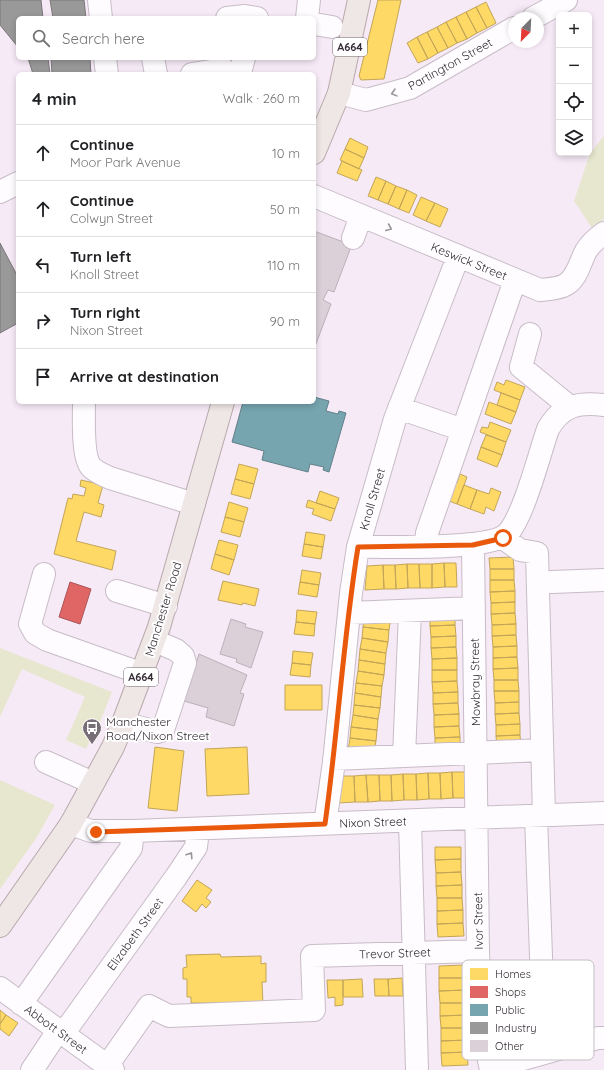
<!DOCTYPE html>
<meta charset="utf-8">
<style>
:root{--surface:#fff;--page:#f2f2f2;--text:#202124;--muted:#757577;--line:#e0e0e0}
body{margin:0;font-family:Quicksand,sans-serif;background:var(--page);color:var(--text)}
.controls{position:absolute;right:12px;top:12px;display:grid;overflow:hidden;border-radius:6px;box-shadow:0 2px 6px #0003}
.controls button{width:36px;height:36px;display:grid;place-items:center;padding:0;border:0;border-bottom:1px solid var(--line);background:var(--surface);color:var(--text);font:20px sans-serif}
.compass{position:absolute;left:508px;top:12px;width:36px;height:36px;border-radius:50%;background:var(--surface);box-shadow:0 2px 6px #0003;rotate:204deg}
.stop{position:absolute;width:12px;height:12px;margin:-9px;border:3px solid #ea580c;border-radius:50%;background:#fff}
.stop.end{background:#ea580c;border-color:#fff;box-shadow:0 1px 4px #0008}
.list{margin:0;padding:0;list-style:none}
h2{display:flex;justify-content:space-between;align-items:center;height:52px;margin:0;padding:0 16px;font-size:17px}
h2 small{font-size:13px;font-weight:400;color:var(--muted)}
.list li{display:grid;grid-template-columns:26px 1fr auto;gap:12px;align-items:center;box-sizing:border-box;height:56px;padding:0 16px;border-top:1px solid var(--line)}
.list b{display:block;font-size:15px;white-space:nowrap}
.list p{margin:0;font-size:13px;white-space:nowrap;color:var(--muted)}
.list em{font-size:13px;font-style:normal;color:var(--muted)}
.icon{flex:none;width:22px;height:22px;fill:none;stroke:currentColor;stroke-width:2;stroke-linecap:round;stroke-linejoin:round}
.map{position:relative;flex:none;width:604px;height:1070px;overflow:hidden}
.search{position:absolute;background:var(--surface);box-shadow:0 2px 6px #0003;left:16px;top:16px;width:300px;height:44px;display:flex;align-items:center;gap:10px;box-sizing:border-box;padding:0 14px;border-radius:6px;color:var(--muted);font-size:15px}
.panel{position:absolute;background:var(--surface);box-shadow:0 2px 6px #0003;left:16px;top:72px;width:300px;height:332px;border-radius:6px}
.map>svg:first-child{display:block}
</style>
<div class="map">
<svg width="604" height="1070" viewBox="0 0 604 1070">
<rect width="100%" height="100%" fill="#f7eaf7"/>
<!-- green -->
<path fill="#e7e6cf" d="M604,136V219L592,228L574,201L590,153Z
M0,648L112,692L102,717L86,749L66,740L85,697L22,669L0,717Z
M0,780L55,805L37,837L0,889Z"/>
<!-- homes -->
<path fill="#ffd966" stroke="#c2a557" d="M378,0H401L384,79L361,80L359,76Z
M486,2L496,23L487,28L476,7Z
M476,7L487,28L477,33L466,12Z
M466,12L477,33L467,39L456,17Z
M456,17L467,39L457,43L446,22Z
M446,22L457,43L448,48L437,27Z
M437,27L448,48L438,53L427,32Z
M427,32L438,53L428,59L417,37Z
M417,37L428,59L418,63L407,43Z
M350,138L368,147L364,158L345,149Z
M345,149L364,158L359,169L340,160Z
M342,161L362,170L357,181L337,173Z
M376,177L386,181L378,200L368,196Z
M386,181L396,186L388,204L378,200Z
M396,186L407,190L399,209L388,204Z
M407,190L417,195L409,213L399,209Z
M421,197L435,203L426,221L413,215Z
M435,203L448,209L440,227L426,221Z
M506,380L525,387L520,400L494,390L497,382L504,385Z
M501,393L520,400L516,412L497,405Z
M489,402L516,412L511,424L485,414Z
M490,422L511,430L506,442L480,432L482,427L488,428Z
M486,435L506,442L502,455L481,447Z
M481,447L502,455L497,467L477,459Z
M239,464L258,469L254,484L235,479Z
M460,474L467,477L457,504L444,499L451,481L457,483Z
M235,479L254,484L250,499L231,494Z
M81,480L103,485L98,503L104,505L101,517L84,512L76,541L116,551L112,570L54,554L68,498L72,499L73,494L84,496L86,488L80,486Z
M464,485L477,490L470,509L457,504Z
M491,488L501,492L494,511L486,507L484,514L470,509L477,490L489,494Z
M320,491L339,498L335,509L316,503Z
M308,500L335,509L331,521L312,514L314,509L306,507Z
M229,502L248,508L244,522L225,517Z
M225,517L244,522L240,537L221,532Z
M306,532L325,535L323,547L304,544Z
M219,540L238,545L234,560L215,554Z
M304,544L323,547L321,559L302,556Z
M215,554L234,560L229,575L211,569Z
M513,557L514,569H490L489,558Z
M444,563L445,587L432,588V564Z
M444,563H456L457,587H445Z
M407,564L408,588L396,589L395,565Z
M407,564H419L420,588H408Z
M419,564H432V588H420Z
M383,565L384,589L365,590L367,566Z
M383,565H395L396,589H384Z
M490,569H514V580H490Z
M302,570L321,573L319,585L300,582Z
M490,580H514L515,591L490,592Z
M223,581L259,589L255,606L243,603L242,605L218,600Z
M300,582L319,585L317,597L298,594Z
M515,591V602L491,603L490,592Z
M515,602V613L491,614V603Z
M297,610L317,612L315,624L296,622Z
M455,613V625L430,626V614Z
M515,613L516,624L492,625L491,614Z
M364,616H391L389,630L363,627Z
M296,622L315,624L314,636L294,634Z
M516,624V635L492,636V625Z
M455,625L456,636L431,637L430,626Z
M363,627L389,630L388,642L362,638Z
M516,635L517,646L493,647L492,636Z
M456,636V647L431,648V637Z
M362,638L388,642L386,653L360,649Z
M517,646V657L493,658V647Z
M456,647L457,658L432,659L431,648Z
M360,649L386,653L385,664L359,660Z
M293,651L313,653L311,665L292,663Z
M517,657L518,668L493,669V658Z
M457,658V670H432V659Z
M359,660L385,664L384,675L358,671Z
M292,663L311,665L310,677L290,675Z
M518,668V680H494L493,669Z
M432,670H457V681L432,682Z
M358,671L384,675L382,686L356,683Z
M494,680H518L519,691H494Z
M457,681L458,692L433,693L432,682Z
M356,683L382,686L381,697L355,693Z
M285,685H322V710H285Z
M494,691H519V702L495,703Z
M458,692V703L433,704V693Z
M355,693L381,697L380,708L354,705Z
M519,702V713L495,714V703Z
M458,703L459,714L434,715L433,704Z
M354,705L380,708L378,719L353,715Z
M519,713L520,724L496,725L495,714Z
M459,714V726L434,727V715Z
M353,715L378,719L377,730L351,727Z
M520,724V735L496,736V725Z
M459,726L460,737L435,738L434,727Z
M351,727L377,730L376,741L350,738Z
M520,735L521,746L497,747L496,736Z
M460,737V748L435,749V738Z
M350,738L376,741L374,751H348Z
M155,747L184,751L177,811L148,808Z
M247,747L249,794L207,796L205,749Z
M452,772H465L466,798H453Z
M452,772L453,798L441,799L440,773Z
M428,773H440L441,799H429Z
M428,773L429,799L417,800L416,774Z
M403,774H416L417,800H404Z
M403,774L404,800L392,801L391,775Z
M366,775H379L380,801L368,802Z
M366,775L368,802H355L354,776Z
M379,775H391L392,801H380Z
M342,776H354L355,802L338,803Z
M435,847H461V859L435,860Z
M461,859V872L436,873L435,860Z
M461,872L462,885L436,886V873Z
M197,880L212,890L206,898L211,902L206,908L202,904L196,912L182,901Z
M462,885V898H437L436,886Z
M437,898H462L463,910L437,911Z
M463,910V923L437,924V911Z
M463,923L464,936L438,937L437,924Z
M220,954L221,957L261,956V964L266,963V982H262L263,1005L217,1006V1003H191V997H187V979H183V968L187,967L186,955Z
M464,965L465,978H439V966Z
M402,978L403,996H389L388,979Z
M439,978H465V990L439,991Z
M362,979L363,997H343V980Z
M374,979H388L389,996H375Z
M327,980H343V1005L335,1006V997L328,998Z
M465,990L466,1003H440L439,991Z
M440,1003H466V1015L440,1016Z
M0,1010L6,1015L0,1024Z
M6,1015L18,1023L9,1036L0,1029V1024Z
M466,1015V1028H441L440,1016Z
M441,1028H466L467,1040L441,1041Z
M467,1040V1052L441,1053V1041Z
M467,1052L468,1065L442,1066L441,1053Z"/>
<!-- shops -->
<path fill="#e06666" stroke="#ac5457" d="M70,582L91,589L80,624L59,617Z"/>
<!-- public -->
<path fill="#76a5af" stroke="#62808a" d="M314,397L329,401L326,411L338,414L339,411L346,413L329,472L323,470L324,467L310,464L308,472L262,460L264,451L232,442L243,402H314Z"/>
<!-- industry -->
<path fill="#999" stroke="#7b787b" d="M0,0H41L43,18H18V47L0,25Z
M50,0H84L86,18H53Z
M28,58H48L50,74H33Z
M51,58H90L91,74H52Z
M0,243L18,277V323L0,333Z"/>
<!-- building -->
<path fill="#dbcfd8" stroke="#bcb0b9" d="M314,231L346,243L351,247L334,292L328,290L323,300L331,304L314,349Z
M231,619L246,624L245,627L263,632L251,668L236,662L237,659L220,654Z
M199,654L247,675L240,693L244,694L234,726L206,717L208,708L184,701Z"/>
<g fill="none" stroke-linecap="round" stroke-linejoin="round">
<!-- minor casing -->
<g stroke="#c7bcc7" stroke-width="24">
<path id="minor" d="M99,0L101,18
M227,18L245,16L257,18
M307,18L309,0
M533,18L566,0
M314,24L332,27
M105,58L107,74
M153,58L156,74
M241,69L244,58
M192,74L223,69
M339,93L366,100L410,88L514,28
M0,192L18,183
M314,196L540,290C548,289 558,289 565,285C577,279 580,262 586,251C591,243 597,238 604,233
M353,238L361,216
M530,334L521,367L570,407
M84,402C84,417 82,456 91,467C96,472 103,475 110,478L194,504
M399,408L463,430
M503,538L520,550L537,553L544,815
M426,545L427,533L515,280
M473,545L478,951L481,1022L491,1070
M358,547C387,546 491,551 508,533C524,515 539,455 548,429C562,405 578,402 604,405
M44,574L30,624L35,633L47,640L143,674
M552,582L604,580
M117,591L166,606
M349,613L474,608
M123,723L157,732L163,730L185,663L183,656L176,650L155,641
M404,756L410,612
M334,759L542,750
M46,762L93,783
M410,821L417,1070
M71,824L91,831H133L604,813
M325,824L334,762L351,593L358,547L395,419L458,257
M0,988L113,1070
M21,1004L131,848L133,831
M63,1034L176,877L196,847L198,830
M485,1043L524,1030L541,1019L543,1012L536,816
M107,1066L149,1006L169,1016L314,1010L312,956L478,951
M491,1068L598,1038H604
M32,1070L58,1031"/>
</g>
<!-- major casing -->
<g stroke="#b9a8ab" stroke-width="24">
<path id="major" d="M314,153L339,93L359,0
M0,926L71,824L113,747L123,723L159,627L223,402"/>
</g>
<!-- minor -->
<use href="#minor" stroke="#fefcfe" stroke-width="22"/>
<!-- major -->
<use href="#major" stroke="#eee7e6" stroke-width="22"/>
</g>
<!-- one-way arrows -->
<defs><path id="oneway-chevron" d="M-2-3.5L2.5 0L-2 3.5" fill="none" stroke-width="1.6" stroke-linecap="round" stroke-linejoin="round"/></defs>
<g stroke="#999499">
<use href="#oneway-chevron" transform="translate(394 93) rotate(165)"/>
<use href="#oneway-chevron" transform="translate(389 228) rotate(23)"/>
<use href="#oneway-chevron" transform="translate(190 855) rotate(-57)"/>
</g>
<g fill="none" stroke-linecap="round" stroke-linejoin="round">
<!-- route -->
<path stroke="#ea580c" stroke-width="5" d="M96,832L325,824C338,732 343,639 358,547L473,545L503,538"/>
</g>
<!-- icons -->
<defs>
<g id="bus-pin" transform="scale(1)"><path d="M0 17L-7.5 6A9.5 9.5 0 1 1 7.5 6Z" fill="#786e78" stroke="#fff"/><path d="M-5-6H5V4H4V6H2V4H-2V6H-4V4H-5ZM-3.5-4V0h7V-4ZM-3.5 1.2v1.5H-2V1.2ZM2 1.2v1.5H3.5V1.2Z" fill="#fff"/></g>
</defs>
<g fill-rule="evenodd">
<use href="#bus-pin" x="92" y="728"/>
</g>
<g text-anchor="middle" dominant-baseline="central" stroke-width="4" stroke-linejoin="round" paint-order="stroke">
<!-- shield labels -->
<g fill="#fff" stroke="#716b71" stroke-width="1">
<rect x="333" y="38" width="34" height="18" rx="3"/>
<rect x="124" y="668" width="34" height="18" rx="3"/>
</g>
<g font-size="11" font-weight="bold" fill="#342b34">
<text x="350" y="47">A664</text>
<text x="141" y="677">A664</text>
</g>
<!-- street labels -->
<g font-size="12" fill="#342b34" stroke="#fff">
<text transform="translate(450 64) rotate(-29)">Partington Street</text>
<text transform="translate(469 261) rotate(22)">Keswick Street</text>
<text transform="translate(372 499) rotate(-74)">Knoll Street</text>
<text transform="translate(163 609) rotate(-73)">Manchester Road</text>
<text transform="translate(475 682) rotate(-91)">Mowbray Street</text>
<text transform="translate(373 822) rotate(-2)">Nixon Street</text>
<text transform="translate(478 921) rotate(-91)">Ivor Street</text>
<text transform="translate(135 934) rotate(-54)">Elizabeth Street</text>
<text transform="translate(395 953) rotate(-2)">Trevor Street</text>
<text transform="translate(56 1029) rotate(36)">Abbott Street</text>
</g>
<!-- poi labels -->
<g font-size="12" fill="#342b34" stroke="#fff" text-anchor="start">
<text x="106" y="721">Manchester<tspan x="106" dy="14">Road/Nixon Street</tspan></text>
</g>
</g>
<!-- legend -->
<rect x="462" y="960" width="132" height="100" rx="6" fill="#fff" stroke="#c2bfc2" stroke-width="1"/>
<rect x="470" y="968" width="18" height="12" fill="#ffd966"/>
<rect x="470" y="986" width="18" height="12" fill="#e06666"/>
<rect x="470" y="1004" width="18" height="12" fill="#76a5af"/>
<rect x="470" y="1022" width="18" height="12" fill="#999"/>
<rect x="470" y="1040" width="18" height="12" fill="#dbcfd8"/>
<g font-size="11" fill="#342b34">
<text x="495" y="978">Homes</text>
<text x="495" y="996">Shops</text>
<text x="495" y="1014">Public</text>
<text x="495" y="1032">Industry</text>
<text x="495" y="1050">Other</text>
</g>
</svg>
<div class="controls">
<button>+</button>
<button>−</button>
<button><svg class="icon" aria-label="locate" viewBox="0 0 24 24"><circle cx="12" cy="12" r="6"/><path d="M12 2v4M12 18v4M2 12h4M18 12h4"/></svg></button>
<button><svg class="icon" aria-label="layers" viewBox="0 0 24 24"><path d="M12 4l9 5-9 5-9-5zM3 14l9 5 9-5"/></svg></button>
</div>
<svg class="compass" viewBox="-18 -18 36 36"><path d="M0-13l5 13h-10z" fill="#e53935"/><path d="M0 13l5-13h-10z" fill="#757577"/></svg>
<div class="stop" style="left:503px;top:538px"></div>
<div class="stop end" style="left:96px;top:832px"></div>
<div class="search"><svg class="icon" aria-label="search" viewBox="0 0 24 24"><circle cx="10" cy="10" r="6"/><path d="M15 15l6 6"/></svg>Search here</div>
<section class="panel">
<h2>4 min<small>Walk · 260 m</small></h2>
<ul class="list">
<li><svg class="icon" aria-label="ahead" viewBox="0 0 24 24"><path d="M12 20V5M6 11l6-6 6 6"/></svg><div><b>Continue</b><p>Moor Park Avenue</p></div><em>10 m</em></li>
<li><svg class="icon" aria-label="ahead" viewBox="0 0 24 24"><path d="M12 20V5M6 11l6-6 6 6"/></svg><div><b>Continue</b><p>Colwyn Street</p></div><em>50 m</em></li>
<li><svg class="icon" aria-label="left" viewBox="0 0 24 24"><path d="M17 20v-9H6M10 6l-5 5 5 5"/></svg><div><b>Turn left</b><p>Knoll Street</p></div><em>110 m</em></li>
<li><svg class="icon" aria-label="right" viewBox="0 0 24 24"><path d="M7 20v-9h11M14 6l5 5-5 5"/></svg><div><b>Turn right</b><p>Nixon Street</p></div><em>90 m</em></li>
<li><svg class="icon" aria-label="arrive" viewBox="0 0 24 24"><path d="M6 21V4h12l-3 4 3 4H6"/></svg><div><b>Arrive at destination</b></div></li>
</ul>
</section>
</div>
